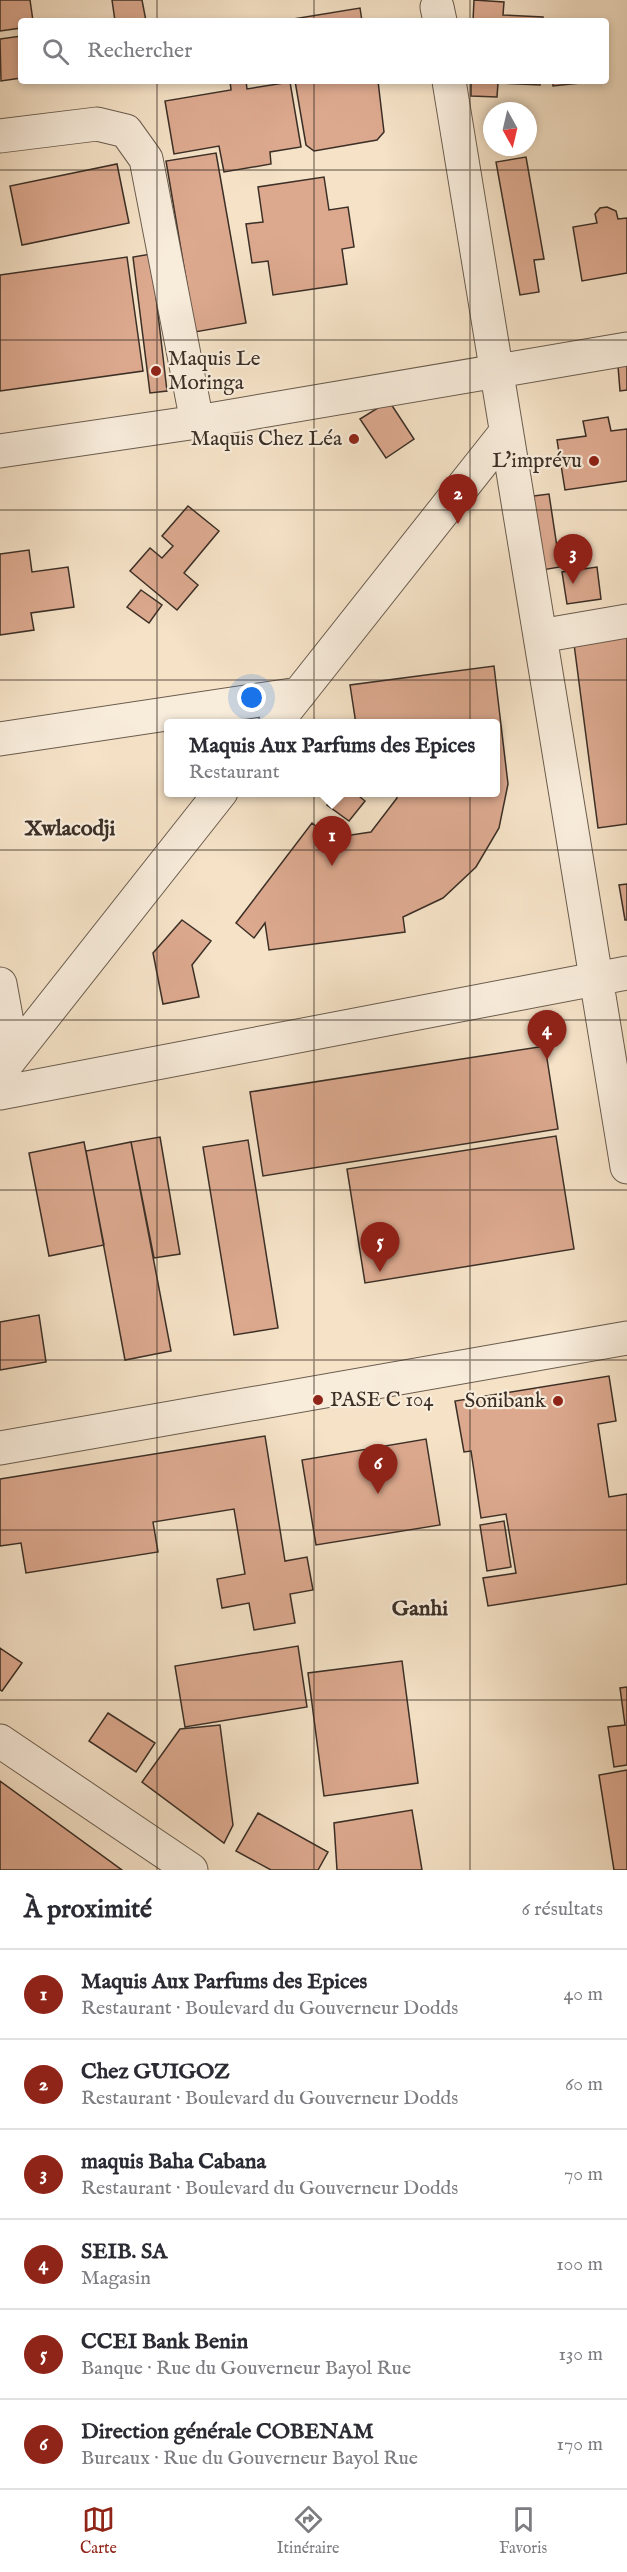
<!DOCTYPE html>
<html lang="fr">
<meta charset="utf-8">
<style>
:root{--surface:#fff;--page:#f2f2f3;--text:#2b2b33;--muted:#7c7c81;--line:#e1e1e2;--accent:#8f2418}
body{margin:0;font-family:"IM FELL English",serif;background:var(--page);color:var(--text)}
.compass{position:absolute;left:483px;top:102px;width:54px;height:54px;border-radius:50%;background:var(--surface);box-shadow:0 3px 9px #0003;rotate:172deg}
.you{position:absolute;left:252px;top:698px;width:21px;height:21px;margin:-15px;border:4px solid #fff;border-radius:50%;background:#1a73e8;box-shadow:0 0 0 9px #1a73e833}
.badge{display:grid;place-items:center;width:39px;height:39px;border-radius:50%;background:var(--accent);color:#fff;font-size:20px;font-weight:700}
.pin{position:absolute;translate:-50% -50px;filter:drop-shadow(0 2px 3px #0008)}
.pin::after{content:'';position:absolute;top:32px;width:21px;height:18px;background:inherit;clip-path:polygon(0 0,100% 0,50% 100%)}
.popup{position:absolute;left:164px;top:719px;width:336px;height:78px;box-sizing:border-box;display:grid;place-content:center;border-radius:6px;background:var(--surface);filter:drop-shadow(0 2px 4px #0005);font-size:20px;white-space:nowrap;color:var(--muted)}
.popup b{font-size:22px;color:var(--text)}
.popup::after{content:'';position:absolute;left:50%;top:100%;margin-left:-12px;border:12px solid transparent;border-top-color:var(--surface)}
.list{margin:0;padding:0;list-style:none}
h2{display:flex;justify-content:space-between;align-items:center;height:78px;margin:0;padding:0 24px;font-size:26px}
h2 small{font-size:20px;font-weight:400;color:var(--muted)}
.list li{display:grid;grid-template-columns:39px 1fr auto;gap:18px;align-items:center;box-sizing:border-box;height:90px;padding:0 24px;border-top:2px solid var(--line)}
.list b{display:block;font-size:22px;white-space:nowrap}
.list p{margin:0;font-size:20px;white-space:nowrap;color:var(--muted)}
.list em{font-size:20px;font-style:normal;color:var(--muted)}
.icon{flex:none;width:33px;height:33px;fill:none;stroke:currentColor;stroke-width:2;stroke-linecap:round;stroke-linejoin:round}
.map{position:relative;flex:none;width:627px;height:1870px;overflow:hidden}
.search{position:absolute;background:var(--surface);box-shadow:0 3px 9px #0003;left:18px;right:18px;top:18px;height:66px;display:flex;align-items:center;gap:15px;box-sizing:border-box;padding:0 21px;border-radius:6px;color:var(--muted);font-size:22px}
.sheet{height:618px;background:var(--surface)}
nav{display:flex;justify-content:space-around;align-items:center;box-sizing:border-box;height:84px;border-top:2px solid var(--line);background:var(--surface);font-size:16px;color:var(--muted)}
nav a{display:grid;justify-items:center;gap:3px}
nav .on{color:var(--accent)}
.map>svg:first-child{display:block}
</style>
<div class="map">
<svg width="627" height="1870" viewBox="0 0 627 1870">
<rect width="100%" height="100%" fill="#f5e2c7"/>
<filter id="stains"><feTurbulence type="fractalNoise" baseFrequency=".00333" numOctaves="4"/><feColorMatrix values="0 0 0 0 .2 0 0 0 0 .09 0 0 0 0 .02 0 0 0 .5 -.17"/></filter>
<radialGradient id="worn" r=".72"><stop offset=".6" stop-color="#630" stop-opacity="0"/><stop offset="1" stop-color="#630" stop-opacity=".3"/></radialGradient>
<!-- building -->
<path fill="#dca98f" stroke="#3b2f26" stroke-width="1.5" d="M0,0H30L33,21H21V28L0,31Z
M112,0H142L146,21H115Z
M474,0L504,2L503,15L543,17V21H473Z
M360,8L362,21H281Z
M21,36V78L1,81L0,39Z
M230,81H246L247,89L290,82L301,147L270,152L271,164L224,172L219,146L174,154L165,101L231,90Z
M295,81H378L384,132L377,140L314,151L306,145Z
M471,81H541L540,85L498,83L497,97L471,96Z
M553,81H580V83L553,86Z
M216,153L246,323L195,332L166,161Z
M526,157L544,259L534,260L539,292L520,295L496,162Z
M117,164L129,223L22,245L10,186Z
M324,177L329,210L348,207L354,247L342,249L347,284L273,295L268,261L252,263L246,224L263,222L258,187Z
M607,207L616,211L618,219L627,218V273L582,281L573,227L597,223L595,214L600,208Z
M151,254L167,391L150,393L133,257Z
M127,257L143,371L0,391V275Z
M627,365V390L620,391L618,366Z
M389,401L414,439L386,458L360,419Z
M608,417L611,431L627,429V481L565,490L557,440L586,436L583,421Z
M549,494L560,567L536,571L526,497Z
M188,506L219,531L184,573L198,585L177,610L130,571L150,548L162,558L173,546L162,536Z
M29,550L32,572L68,567L74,607L31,613L34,630L0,635V554Z
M597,567L601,599L567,604L562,572Z
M141,590L162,605L149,623L127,607Z
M627,637V824L598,828L574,644Z
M494,666L508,784L499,828L476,867L443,898L403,917L405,932L269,950L265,923L254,938L236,923L312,823L331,838L371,832L397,798L396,792H496V724H409V720L382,724H356L350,685Z
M337,792H354L365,801L349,821L327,805Z
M627,884V920H625L619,885Z
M182,920L211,941L192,965L199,997L163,1004L153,953Z
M545,1046L558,1129L263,1176L250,1092Z
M556,1136L574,1249L365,1283L347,1169Z
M160,1137L180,1254L154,1258L131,1142Z
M248,1140L278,1328L234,1335L203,1147Z
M84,1142L104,1245L49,1256L29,1153Z
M131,1142L171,1351L125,1360L86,1151Z
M39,1315L46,1362L0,1370V1322Z
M609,1376L616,1421L598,1424L609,1497L627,1494V1584L488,1606L483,1578L516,1573L506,1514L481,1518L471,1451L464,1452L455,1401Z
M265,1436L285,1561L307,1557L313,1590L290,1594L295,1623L254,1630L249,1603L222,1608L217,1579L245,1574L234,1509L153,1522L158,1552L26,1573L21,1543L0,1546V1479Z
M426,1439L440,1525L316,1545L302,1460Z
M504,1521L511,1567L487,1571L480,1525Z
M298,1646L307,1707L185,1727L175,1666Z
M0,1648L22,1663L2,1691L0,1690Z
M402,1661L418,1783L324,1796L308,1673Z
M627,1687V1765L614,1767L608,1727L625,1725L620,1688Z
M108,1713L155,1743L136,1772L89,1741Z
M220,1725L233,1825L224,1843L142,1782L180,1729Z
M627,1770V1870H614L599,1775Z
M0,1781L122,1870H0Z
M412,1810L422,1870H337L334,1823Z
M258,1813L328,1852L318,1870H271L236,1851Z"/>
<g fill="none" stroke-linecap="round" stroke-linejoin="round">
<!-- minor casing -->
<g stroke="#6a5c4e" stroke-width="35">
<path id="minor" d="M437,7L440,21
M449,81L627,1167
M0,136L97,124L126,131L146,159L197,422
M0,451L197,422L627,349
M540,636L627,621
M275,724L506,432
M0,739L299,694
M0,984L13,1055
M0,1072L221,792
M0,1093L627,973
M0,1448L627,1338
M0,1741L191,1870"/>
</g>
<!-- minor -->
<use href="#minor" stroke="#f8ecdb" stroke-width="33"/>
</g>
<!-- grid -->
<path fill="none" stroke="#3b2f26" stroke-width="1.5" stroke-opacity="0.55" d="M157,0V21M314,0V21M470,0V21M157,81V1870M314,81V1870M470,81V1870M0,170H627M0,340H627M0,510H627M0,680H627M0,850H627M0,1020H627M0,1190H627M0,1360H627M0,1530H627M0,1700H627"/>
<!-- markers -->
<g fill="#8f2418" stroke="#f8ecdb" stroke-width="2">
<circle cx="156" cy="371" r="6"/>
<circle cx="354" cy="439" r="6"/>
<circle cx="594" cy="461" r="6"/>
<circle cx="318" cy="1400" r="6"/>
<circle cx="558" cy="1401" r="6"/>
</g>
<g text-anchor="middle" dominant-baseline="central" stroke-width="4.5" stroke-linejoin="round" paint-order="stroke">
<!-- poi labels -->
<g font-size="21" fill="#3b2f26" stroke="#f8ecdb" text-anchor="end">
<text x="168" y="359" text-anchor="start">Maquis Le<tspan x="168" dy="24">Moringa</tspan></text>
<text x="342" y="439">Maquis Chez Léa</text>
<text x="582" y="461">L'imprévu</text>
<text x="330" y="1400" text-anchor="start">PASE C 104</text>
<text x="546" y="1401">Sonibank</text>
</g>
<!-- neighbourhood labels -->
<g font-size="22" font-weight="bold" fill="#3b2f26" stroke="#f8ecdb">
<text x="70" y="829">Xwlacodji</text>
<text x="420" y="1609">Ganhi</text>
</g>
</g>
<rect width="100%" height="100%" filter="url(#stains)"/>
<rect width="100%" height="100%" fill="url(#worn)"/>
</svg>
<svg class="compass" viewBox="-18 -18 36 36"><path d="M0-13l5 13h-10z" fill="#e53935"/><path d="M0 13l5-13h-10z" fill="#7c7c81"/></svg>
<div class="you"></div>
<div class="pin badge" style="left:332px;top:866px">1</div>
<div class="popup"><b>Maquis Aux Parfums des Epices</b>Restaurant</div>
<div class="pin badge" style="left:458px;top:524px">2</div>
<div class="pin badge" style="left:573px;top:584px">3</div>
<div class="pin badge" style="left:547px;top:1060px">4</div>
<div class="pin badge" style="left:380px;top:1272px">5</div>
<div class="pin badge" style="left:378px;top:1494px">6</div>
<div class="search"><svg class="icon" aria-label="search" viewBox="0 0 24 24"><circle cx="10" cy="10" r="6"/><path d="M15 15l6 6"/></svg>Rechercher</div>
</div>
<section class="sheet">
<h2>À proximité<small>6 résultats</small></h2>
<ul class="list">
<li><span class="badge">1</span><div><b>Maquis Aux Parfums des Epices</b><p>Restaurant · Boulevard du Gouverneur Dodds</p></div><em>40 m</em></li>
<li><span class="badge">2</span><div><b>Chez GUIGOZ</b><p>Restaurant · Boulevard du Gouverneur Dodds</p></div><em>60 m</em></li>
<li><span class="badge">3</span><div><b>maquis Baha Cabana</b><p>Restaurant · Boulevard du Gouverneur Dodds</p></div><em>70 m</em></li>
<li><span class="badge">4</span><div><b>SEIB. SA</b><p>Magasin</p></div><em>100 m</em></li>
<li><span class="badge">5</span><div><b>CCEI Bank Benin</b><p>Banque · Rue du Gouverneur Bayol Rue</p></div><em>130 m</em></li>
<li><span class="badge">6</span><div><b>Direction générale COBENAM</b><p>Bureaux · Rue du Gouverneur Bayol Rue</p></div><em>170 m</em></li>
</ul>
</section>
<nav>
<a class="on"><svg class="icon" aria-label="map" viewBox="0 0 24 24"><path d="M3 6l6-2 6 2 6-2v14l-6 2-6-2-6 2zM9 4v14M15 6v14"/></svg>Carte</a>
<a><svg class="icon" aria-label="directions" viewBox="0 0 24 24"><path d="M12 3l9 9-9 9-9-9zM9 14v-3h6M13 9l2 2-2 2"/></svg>Itinéraire</a>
<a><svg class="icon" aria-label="saved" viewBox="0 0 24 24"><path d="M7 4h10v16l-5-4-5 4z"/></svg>Favoris</a>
</nav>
